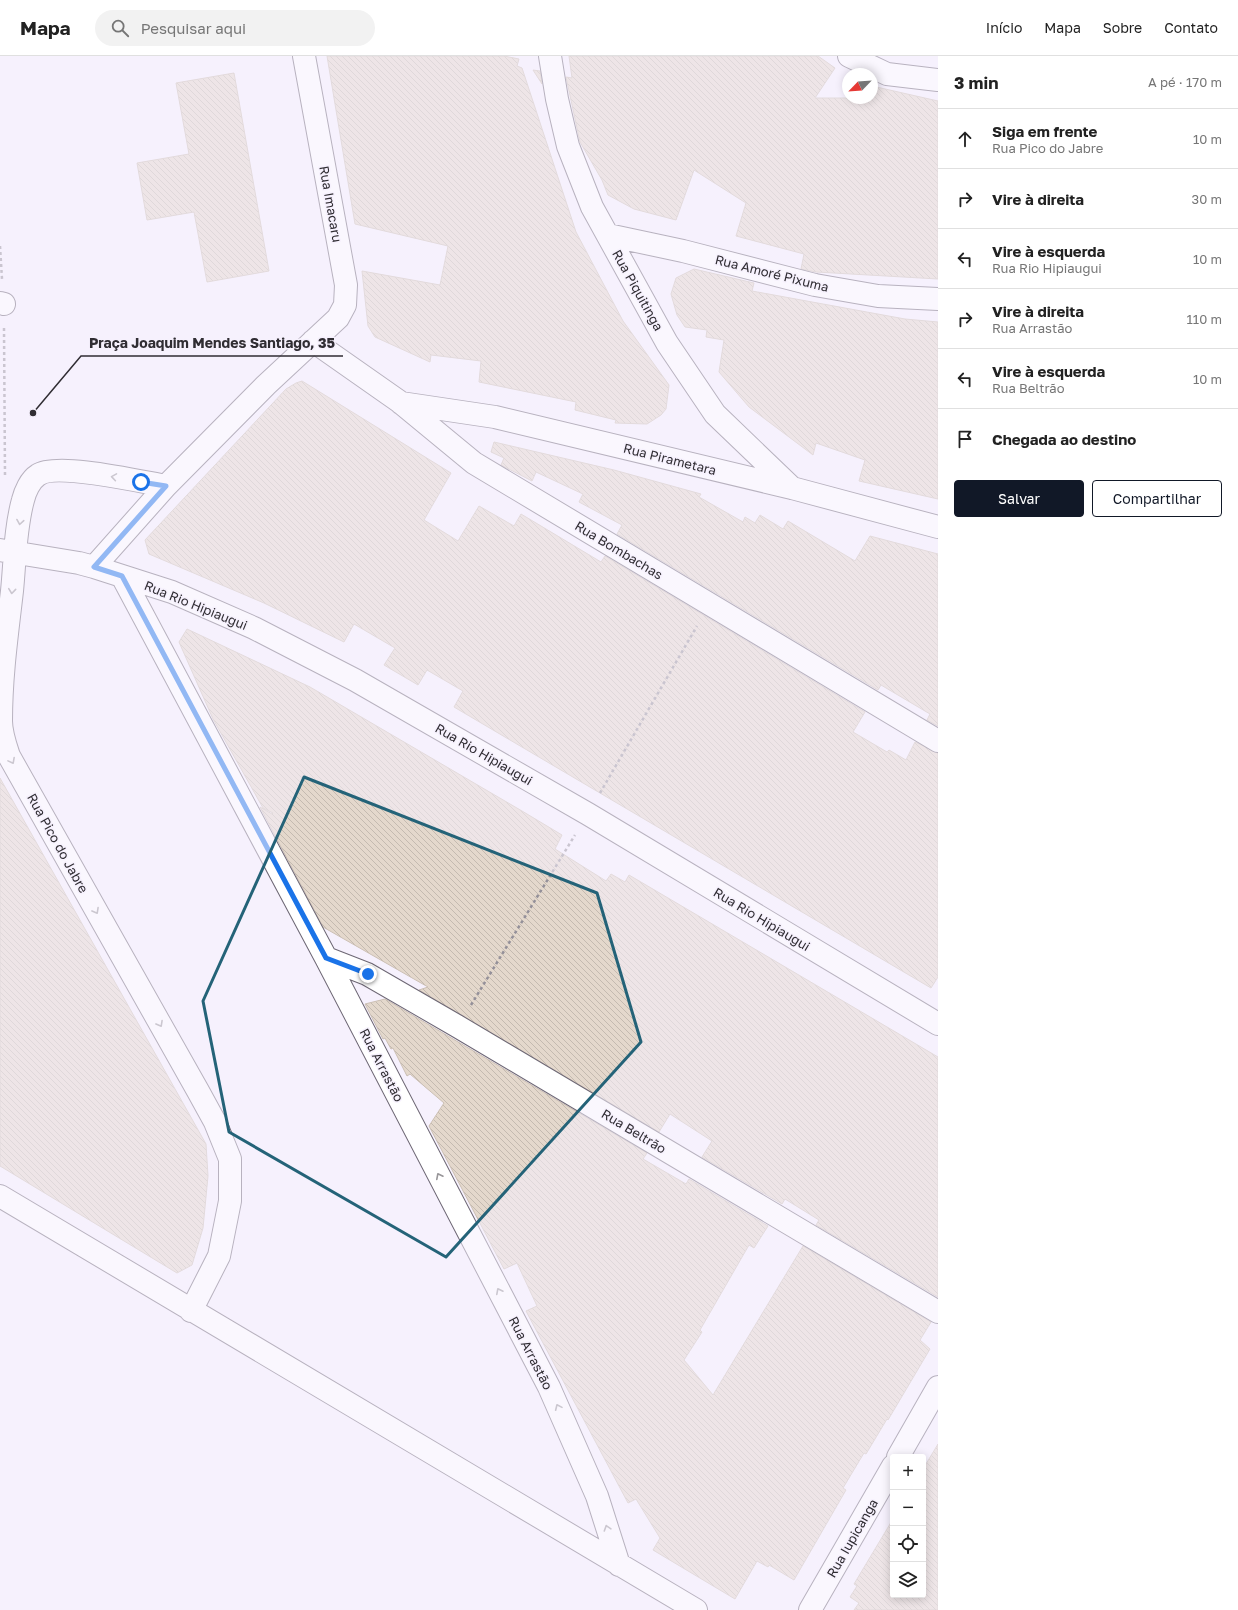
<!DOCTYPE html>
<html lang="pt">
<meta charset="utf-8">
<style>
:root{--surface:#fff;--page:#f2f2f2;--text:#222;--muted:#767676;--line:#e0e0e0;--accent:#111827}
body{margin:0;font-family:"Golos Text",sans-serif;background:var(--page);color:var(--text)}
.controls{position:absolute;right:12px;bottom:12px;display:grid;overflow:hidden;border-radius:4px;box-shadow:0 2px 10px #0003}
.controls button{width:36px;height:36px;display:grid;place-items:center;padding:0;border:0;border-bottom:1px solid var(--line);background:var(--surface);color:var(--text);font:20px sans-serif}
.compass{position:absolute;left:842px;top:12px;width:36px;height:36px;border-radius:50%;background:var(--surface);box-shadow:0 2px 10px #0003;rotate:245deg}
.stop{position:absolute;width:12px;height:12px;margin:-9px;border:3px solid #1a73e8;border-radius:50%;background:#fff}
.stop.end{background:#1a73e8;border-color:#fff;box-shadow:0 1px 4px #0008}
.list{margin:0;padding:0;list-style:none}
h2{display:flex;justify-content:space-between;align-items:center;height:52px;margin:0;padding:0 16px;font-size:17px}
h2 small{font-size:13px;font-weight:400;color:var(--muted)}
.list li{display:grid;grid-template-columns:26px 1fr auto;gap:12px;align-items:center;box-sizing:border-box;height:60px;padding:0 16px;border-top:1px solid var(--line)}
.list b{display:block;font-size:15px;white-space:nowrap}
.list p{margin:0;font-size:13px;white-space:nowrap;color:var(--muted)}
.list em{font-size:13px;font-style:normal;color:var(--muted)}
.actions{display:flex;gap:8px;padding:12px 16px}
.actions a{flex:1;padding:9px 0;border:1px solid var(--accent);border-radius:4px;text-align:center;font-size:14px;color:var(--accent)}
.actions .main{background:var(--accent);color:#fff}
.icon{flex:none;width:22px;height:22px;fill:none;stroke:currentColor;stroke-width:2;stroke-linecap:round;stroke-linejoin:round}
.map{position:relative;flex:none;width:938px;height:1554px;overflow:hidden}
header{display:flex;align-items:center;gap:24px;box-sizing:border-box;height:56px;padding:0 20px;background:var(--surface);border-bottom:1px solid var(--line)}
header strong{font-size:19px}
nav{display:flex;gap:22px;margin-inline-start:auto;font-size:14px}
.search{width:280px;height:36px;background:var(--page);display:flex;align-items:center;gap:10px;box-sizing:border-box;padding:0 14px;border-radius:22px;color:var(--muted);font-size:15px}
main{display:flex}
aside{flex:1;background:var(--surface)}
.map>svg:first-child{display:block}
</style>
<header>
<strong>Mapa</strong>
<div class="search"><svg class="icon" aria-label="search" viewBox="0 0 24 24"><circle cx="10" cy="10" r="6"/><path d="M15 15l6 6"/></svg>Pesquisar aqui</div>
<nav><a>Início</a><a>Mapa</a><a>Sobre</a><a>Contato</a></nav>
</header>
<main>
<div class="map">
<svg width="938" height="1554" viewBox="0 0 938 1554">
<defs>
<pattern id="building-back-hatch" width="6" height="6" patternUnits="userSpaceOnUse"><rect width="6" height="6" fill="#e4d8cc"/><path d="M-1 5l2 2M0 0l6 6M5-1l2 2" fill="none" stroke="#c4bab0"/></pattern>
</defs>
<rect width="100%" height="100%" fill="#f6f1fd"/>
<!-- building -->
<path fill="url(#building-back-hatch)" stroke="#ccc0b4" d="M327,0H504L519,3L517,10L522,12L576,176L623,265L669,329L666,353L661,359L647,368L615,367L616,364L575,354L576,346L479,326L481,305L431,299L430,306L375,281L368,270L362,215L440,229L448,190L355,168Z
M569,0H818L835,12L815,42H872V30L938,45V223L816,216L801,213L804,198L736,180L746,147L694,114L676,164L634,153L608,139L602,124L580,86L566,21L572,22Z
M533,14L540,15L542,28Z
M234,17L269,215L207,226L194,156L147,164L137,107L189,98L176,27Z
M694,213L754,227L752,235L905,263L938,266V443L859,425L865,404L816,387L813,399L749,351L719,316L724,284L706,281L707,274L685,271L677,259L671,238L676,222Z
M302,325L451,417L424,464L458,485L479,450L514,470L521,458L601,506L605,500L865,656L853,676L887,696L889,694L906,704L915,686L938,697V921L931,932L454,651L463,635L427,614L418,629L384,609L395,592L354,568L344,586L264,547L149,498L145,484L286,333L296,327Z
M494,386L614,414L701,438L699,441L743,466L745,461L755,467L760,459L783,473L788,465L855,505L870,480L938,498V670L927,664L930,658L881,629L878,634L617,478L622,469L579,446L583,438L536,416L532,425L501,409L504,402L491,396Z
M187,573L310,631L522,755L562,779L555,793L606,825L611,818L625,826L629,819L938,1001V1241L816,1169L819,1164L785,1143L782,1148L702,1101L712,1085L670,1058L659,1076L419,934L428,931L323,871L260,751L272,758L273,757L263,752L213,663L179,586Z
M0,722L206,1088L208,1120L203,1172L192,1209L177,1217L0,1110Z
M385,943L647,1097L643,1103L686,1128L689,1123L768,1170L754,1192L749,1189L700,1274L702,1276L684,1304L713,1339L803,1190L931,1266L920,1284L930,1293L888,1364L887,1363L866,1398L864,1397L843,1432L846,1434L794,1524L769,1509L768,1511L757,1505L735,1543L653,1494L660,1482L636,1443L628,1447L526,1255L537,1250L517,1207L504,1213L429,1070L444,1047L410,1018L407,1020L393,992L391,993L385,982L383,983L365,948Z
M938,1388V1554H854L859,1547L850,1541L857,1530L854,1528L893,1463V1539H923V1413Z"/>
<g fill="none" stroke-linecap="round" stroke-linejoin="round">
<!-- minor casing -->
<g stroke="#6d6774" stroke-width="24">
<path id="minor" d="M550,0L557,43L568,90L592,151L667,287L715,358L792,432
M849,0L887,18L938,24
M608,179L683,195L815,229L878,240L938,243
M0,247L4,248
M313,285L400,346L474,407L938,685
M401,347L495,361L792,432L938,471
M166,430C142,426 56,406 38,419C30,424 25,436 23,444C15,473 15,505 12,535C7,578 1,621 1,665C1,677 5,688 9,700L198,1035L215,1066L230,1103V1145L219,1200L191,1255
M0,494L79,507L94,511L172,536L254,572L355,624L588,758L938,968
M94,511L166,430L266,329L338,262L345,249L346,229L304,0
M122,520L326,902L549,1331L597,1440L619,1509
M326,902L367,918L457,970L938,1256
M0,1140L696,1554
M898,1401L938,1331
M810,1554L893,1410"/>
</g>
<!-- path -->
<path stroke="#949099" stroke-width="2.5" stroke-dasharray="3 3" stroke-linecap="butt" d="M0,190L2,223
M4,272L5,419
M600,737L697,570
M471,949L575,779"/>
<!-- minor -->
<use href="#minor" stroke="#fff" stroke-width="22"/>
</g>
<!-- one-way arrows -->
<defs><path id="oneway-chevron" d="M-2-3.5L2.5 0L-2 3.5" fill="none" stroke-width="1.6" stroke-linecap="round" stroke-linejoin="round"/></defs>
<g stroke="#989699">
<use href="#oneway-chevron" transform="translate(114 421) rotate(-171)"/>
<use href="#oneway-chevron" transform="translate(20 466) rotate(99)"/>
<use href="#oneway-chevron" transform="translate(12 535) rotate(96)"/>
<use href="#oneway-chevron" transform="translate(12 705) rotate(62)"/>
<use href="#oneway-chevron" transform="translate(96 855) rotate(61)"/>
<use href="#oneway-chevron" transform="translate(160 968) rotate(61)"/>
<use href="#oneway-chevron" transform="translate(439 1120) rotate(-117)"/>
<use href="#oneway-chevron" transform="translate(499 1235) rotate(-117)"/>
<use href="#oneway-chevron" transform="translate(558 1351) rotate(-114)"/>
<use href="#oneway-chevron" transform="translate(607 1472) rotate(-108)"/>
</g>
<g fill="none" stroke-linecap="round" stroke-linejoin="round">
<!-- route -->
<path stroke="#1a73e8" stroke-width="5" d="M141,426L166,430L94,511L122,520L326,902L368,918"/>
</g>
<!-- marked area -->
<path d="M0 0H938V1554H0ZM304,721L597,837L641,986L446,1201L229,1076L203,945Z" fill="#f6f1fd" fill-opacity=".55" fill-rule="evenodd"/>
<path fill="none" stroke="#246378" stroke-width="3" stroke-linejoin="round" d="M304,721L597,837L641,986L446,1201L229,1076L203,945Z"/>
<g text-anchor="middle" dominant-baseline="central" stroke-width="3" stroke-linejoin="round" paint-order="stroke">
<!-- street labels -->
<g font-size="13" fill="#302d33" stroke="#f6f1fd">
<text transform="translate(331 148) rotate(80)">Rua Imacaru</text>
<text transform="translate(772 217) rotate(14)">Rua Amoré Pixuma</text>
<text transform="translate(638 234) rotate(61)">Rua Piquitinga</text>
<text transform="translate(670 403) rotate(14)">Rua Pirametara</text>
<text transform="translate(619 494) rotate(31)">Rua Bombachas</text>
<text transform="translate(196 549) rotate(22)">Rua Rio Hipiaugui</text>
<text transform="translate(484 698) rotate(30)">Rua Rio Hipiaugui</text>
<text transform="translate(58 787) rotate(61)">Rua Pico do Jabre</text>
<text transform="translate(762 863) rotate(31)">Rua Rio Hipiaugui</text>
<text transform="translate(382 1009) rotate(63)">Rua Arrastão</text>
<text transform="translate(634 1075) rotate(31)">Rua Beltrão</text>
<text transform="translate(531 1297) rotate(63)">Rua Arrastão</text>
<text transform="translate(852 1482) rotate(-60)">Rua Iupicanga</text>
</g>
</g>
<!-- callouts -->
<path fill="none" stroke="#302d33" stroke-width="1.5" d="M33 357L81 300H343"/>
<circle fill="#302d33" stroke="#f6f1fd" stroke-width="1.5" cx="33" cy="357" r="4"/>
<g font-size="14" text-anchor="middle" font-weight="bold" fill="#302d33" stroke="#f6f1fd" stroke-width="3" stroke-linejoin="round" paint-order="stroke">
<text x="212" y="292">Praça Joaquim Mendes Santiago, 35</text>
</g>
</svg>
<div class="controls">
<button>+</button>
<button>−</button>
<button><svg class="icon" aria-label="locate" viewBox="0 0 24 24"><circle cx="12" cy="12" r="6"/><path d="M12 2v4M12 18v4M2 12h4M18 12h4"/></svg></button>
<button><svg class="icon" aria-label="layers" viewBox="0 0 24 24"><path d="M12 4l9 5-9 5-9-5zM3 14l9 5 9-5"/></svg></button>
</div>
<svg class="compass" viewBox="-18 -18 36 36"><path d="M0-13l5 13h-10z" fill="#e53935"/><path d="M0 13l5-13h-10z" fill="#767676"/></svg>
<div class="stop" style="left:141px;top:426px"></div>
<div class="stop end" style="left:368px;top:918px"></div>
</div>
<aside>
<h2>3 min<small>A pé · 170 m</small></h2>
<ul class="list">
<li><svg class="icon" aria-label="ahead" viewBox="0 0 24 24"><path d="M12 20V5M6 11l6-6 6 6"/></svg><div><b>Siga em frente</b><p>Rua Pico do Jabre</p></div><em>10 m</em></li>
<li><svg class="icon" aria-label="right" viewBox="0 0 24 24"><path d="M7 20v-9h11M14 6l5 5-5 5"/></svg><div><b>Vire à direita</b></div><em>30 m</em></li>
<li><svg class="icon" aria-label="left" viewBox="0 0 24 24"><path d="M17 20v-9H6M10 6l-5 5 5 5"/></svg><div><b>Vire à esquerda</b><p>Rua Rio Hipiaugui</p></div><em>10 m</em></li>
<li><svg class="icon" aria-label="right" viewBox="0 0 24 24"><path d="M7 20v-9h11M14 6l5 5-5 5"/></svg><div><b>Vire à direita</b><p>Rua Arrastão</p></div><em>110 m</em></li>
<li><svg class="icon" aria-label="left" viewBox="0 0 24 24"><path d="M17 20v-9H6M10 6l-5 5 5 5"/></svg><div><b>Vire à esquerda</b><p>Rua Beltrão</p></div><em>10 m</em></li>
<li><svg class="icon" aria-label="arrive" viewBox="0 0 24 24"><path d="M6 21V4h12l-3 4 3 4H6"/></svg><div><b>Chegada ao destino</b></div></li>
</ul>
<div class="actions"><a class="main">Salvar</a><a>Compartilhar</a></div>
</aside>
</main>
